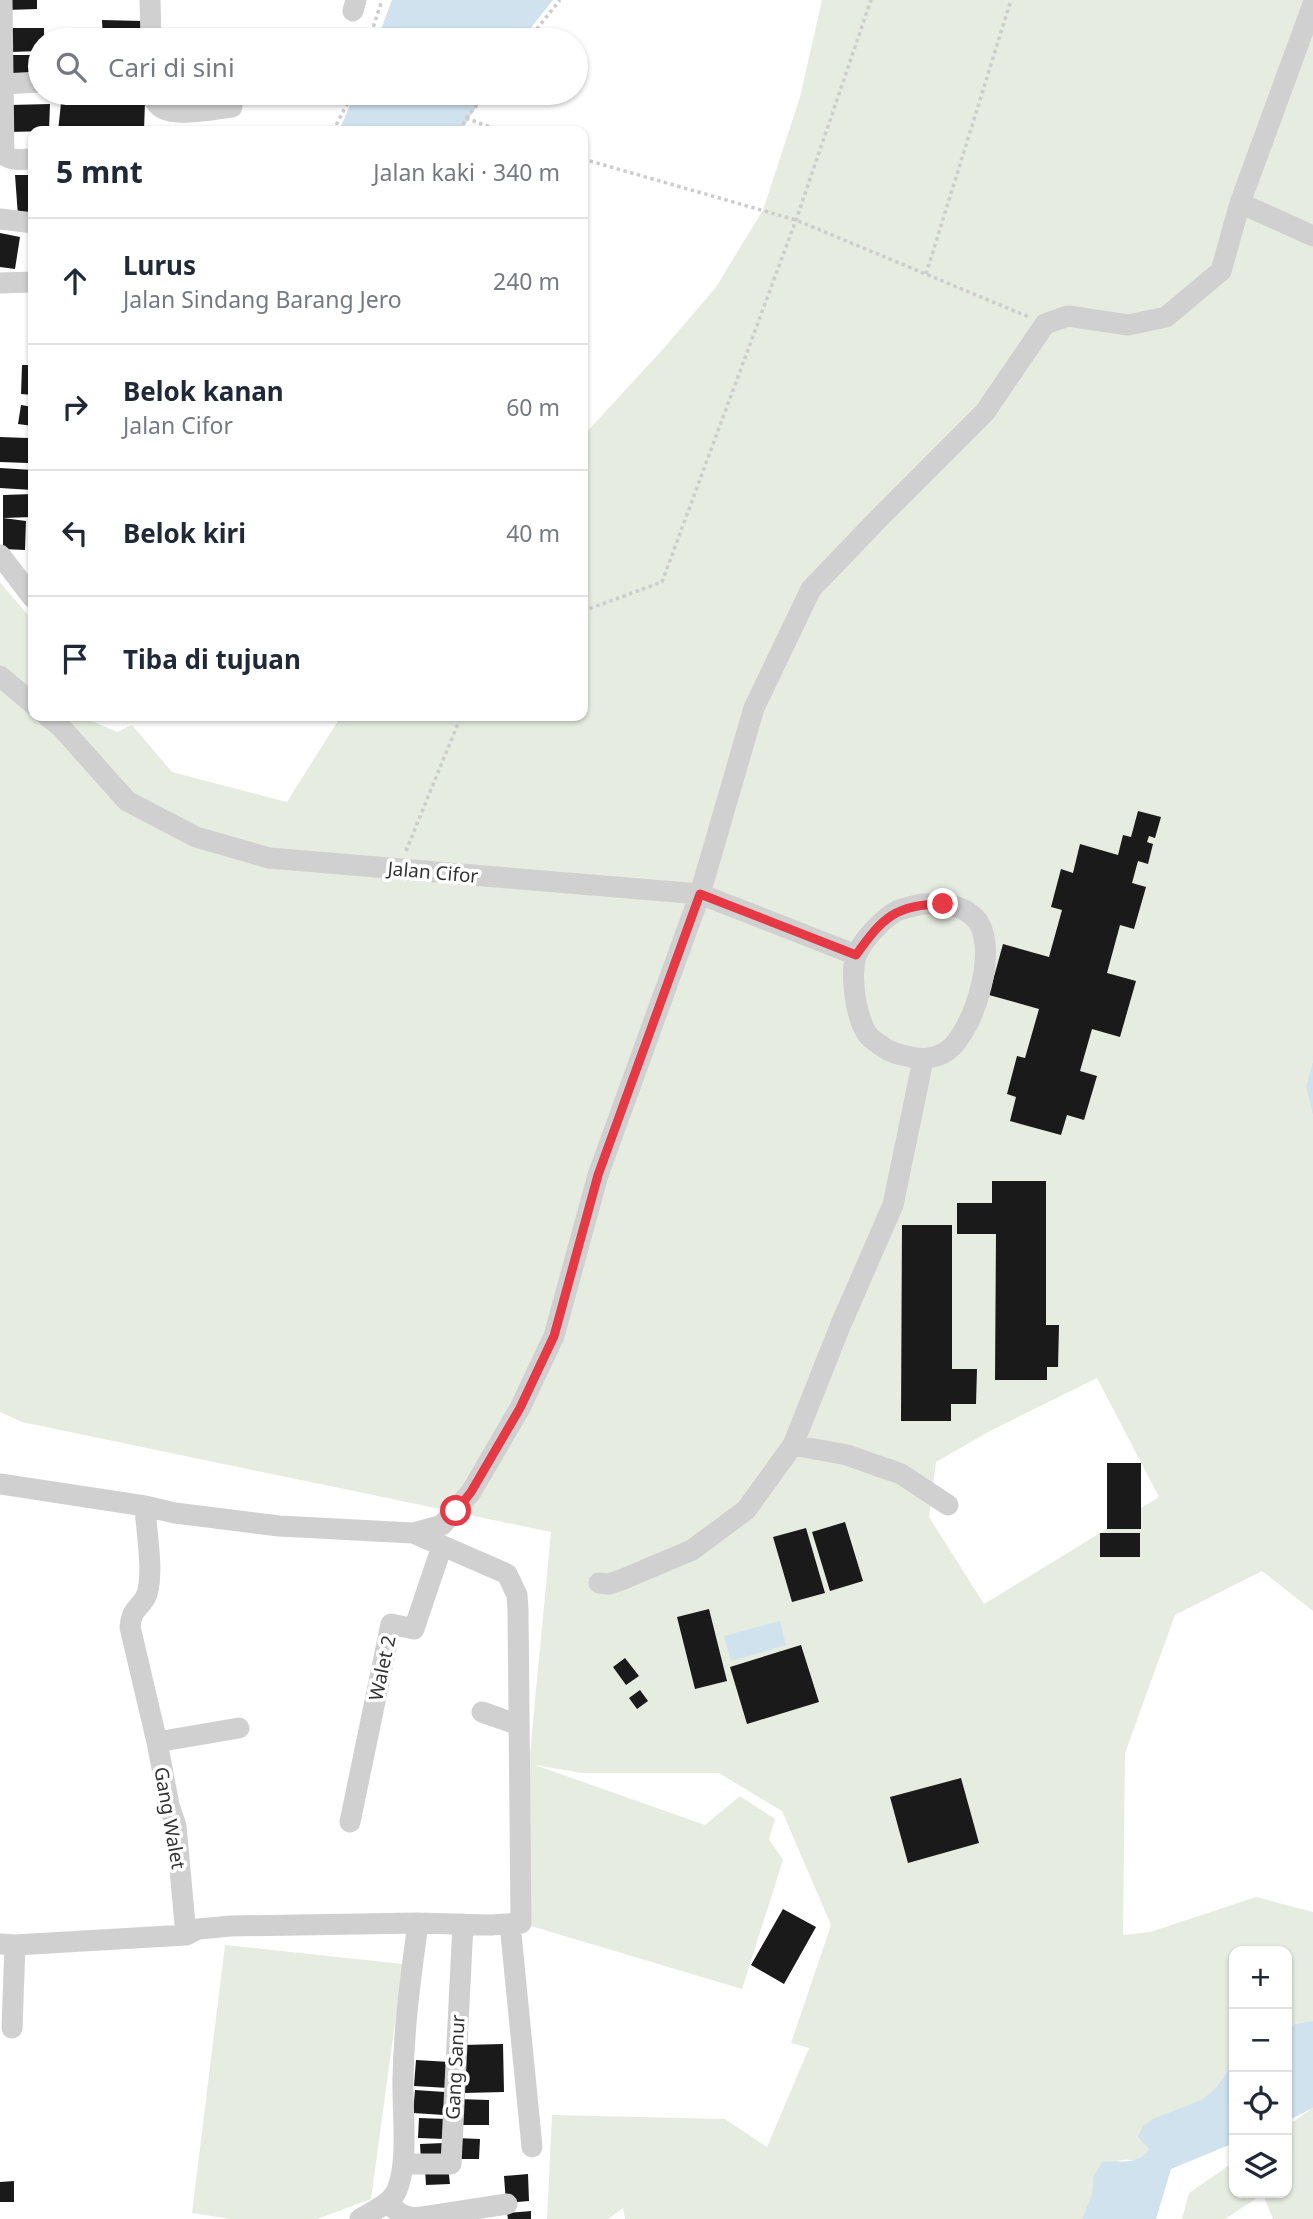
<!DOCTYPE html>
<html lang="id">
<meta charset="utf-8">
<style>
:root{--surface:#fff;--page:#f6f6f7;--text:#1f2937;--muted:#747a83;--line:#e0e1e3}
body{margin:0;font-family:"Noto Sans",sans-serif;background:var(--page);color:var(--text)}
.controls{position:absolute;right:21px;bottom:21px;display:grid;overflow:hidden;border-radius:14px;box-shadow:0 2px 5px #0004}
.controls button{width:63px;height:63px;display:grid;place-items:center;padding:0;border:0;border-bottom:2px solid var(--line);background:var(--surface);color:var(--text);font:35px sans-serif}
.stop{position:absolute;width:21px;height:21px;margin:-16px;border:5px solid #e63946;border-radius:50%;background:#fff}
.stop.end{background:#e63946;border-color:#fff;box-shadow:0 2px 7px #0008}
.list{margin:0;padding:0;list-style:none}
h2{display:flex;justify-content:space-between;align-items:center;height:91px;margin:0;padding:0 28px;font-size:30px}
h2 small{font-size:23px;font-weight:400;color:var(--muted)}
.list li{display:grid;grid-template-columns:46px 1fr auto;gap:21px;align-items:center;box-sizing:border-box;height:126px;padding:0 28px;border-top:2px solid var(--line)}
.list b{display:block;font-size:26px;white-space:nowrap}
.list p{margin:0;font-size:23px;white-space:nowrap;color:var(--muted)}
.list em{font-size:23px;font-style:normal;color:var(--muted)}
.icon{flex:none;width:38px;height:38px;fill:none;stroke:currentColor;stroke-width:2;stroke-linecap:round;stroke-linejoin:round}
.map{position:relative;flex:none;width:1313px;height:2219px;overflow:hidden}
.search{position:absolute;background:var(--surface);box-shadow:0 2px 5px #0004;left:28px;top:28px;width:560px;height:77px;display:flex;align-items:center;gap:18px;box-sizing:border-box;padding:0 24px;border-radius:38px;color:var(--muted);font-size:26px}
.panel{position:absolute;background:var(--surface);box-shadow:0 2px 5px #0004;left:28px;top:126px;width:560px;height:595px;border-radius:14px}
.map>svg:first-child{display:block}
</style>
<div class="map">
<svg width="1313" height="2219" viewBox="0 0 1313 2219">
<rect width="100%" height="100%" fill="#fff"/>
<!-- green -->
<path fill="#e6ecdf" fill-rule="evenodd" d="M822,0H1313V1061L1306,1086L1313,1117V1611L1262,1571L1175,1615L1125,1753L1123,1935L1150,1932L1256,1897L1313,1912V2021L1294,2024L1287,2034V1951H1234V2063L1215,2089L1201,2100L1184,2108L1139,2137L1149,2149C1138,2168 1132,2156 1118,2161C1110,2164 1100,2173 1093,2178L1092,2194L1082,2219H625L623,2208L608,2219H547L552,2115L725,2119L767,2147L809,2048L791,2043L831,1925L782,1811L719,1773H582L535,1765L705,1825L740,1796L775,1819L769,1839L783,1860L742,1989L521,1923L529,1764L551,1532L22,1422L0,1412V582L33,621V716H89L92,721L117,732L132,725L172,772L287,802L341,716H583V436L664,348L716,287L763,210L800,97ZM1097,1378L1159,1497L984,1604L929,1517L936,1462L990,1431Z
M225,1945L403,1964L371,2199L317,2219H231L192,2213Z
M1313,2108V2219H1273L1263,2194L1225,2219H1182L1189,2193L1234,2162V2193H1287V2126Z"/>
<!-- water -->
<path fill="#cfe2ee" d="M392,0H553L521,40H377Z
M355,93H485L461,131H339Z
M1313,1061V1117L1306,1086Z
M780,1621L786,1645L731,1661L724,1636Z
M1313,2021V2108L1287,2121V2034L1294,2024Z
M1234,2063V2143L1171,2169L1156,2219H1082L1092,2194L1093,2178L1102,2162C1119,2160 1139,2166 1149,2149L1138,2137L1143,2126L1153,2119L1201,2100L1215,2089Z"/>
<!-- building -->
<path fill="#1a1a1a" d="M7,0H37V9L7,10Z
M102,20L142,21L140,40H103Z
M8,28H44V40H40V51L10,52Z
M9,55H40V80H9Z
M145,101L144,131H58L61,103Z
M50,104L49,131L10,132V105Z
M15,175H33V217L18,216Z
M0,233L20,237L15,269L0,267Z
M22,365H33V395L21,394Z
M21,405L33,407V426L18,424Z
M0,437L28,438V463L0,462Z
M0,468L33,470L32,490L0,488Z
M33,494V517L3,518L26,521L25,550L3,549V495Z
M1138,811L1161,817L1155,838L1149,836L1147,842L1153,844L1148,864L1138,861L1132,883L1146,887L1134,929L1120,925L1107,973L1136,981L1120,1037L1092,1029L1080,1071L1097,1076L1084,1120L1067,1115L1061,1135L1010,1121L1016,1097L1007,1094L1017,1056L1025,1058L1039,1009L989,995L1003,944L1049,957L1062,910L1051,907L1061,869L1073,873L1080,844L1118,855L1123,835L1131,837Z
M992,1181H1046V1325H1059L1058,1367H1047V1380H995L996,1234H957V1203H992Z
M902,1225H952V1369H977L976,1404H951V1421H901Z
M1107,1463H1141V1529H1107Z
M845,1522L863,1581L830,1591L812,1532Z
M806,1528L825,1593L792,1602L773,1537Z
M1100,1533H1140V1557H1100Z
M709,1609L727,1681L695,1689L677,1617Z
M801,1645L819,1702L747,1724L730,1667Z
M625,1658L639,1676L626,1685L613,1667Z
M640,1690L648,1701L637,1709L629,1698Z
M961,1778L979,1843L908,1863L890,1797Z
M783,1909L816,1927L784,1984L751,1965Z
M503,2044L504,2092L463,2093L462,2045Z
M416,2060L450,2062L448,2088L414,2086Z
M415,2090L445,2092L444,2115L413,2113Z
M457,2099L489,2100V2125H457Z
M419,2118L446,2119L445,2139L418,2138Z
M456,2138L480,2139L479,2159H455Z
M444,2143L445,2159L421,2160L420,2144Z
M448,2167L450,2184L426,2185L425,2169Z
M528,2174L529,2201L506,2203L504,2176Z
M14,2181V2202H0V2182Z
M531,2211V2219H508L507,2213Z"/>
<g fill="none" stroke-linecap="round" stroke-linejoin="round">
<!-- path -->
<path stroke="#cdcdcd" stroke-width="3.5" stroke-dasharray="3.5 3.5" stroke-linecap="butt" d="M369,40L382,0
M528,40L560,0
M466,118L500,131
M333,131L353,93
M460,131L466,118L487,93
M583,159L796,220L1029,317
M926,274L1011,0
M583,611L662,582L796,220L871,0
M406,851L461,716"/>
<!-- minor -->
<path stroke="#d0d0d0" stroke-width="21" d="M2,0L4,155C13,162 23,159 33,159
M150,0L151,40
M353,11L356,0
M3,84L40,82
M153,93C154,124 212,109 232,107
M1240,203L1313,236
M0,219L33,223
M0,283L33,282
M0,555L33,598
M0,676L33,704
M47,716L61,727L127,801L196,837L269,858L700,894L856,955
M922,904C940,904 958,903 973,916C1002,941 975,1031 947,1051C937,1058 922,1060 911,1057C902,1055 894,1054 886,1049C881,1045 873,1041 869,1036C856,1022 849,971 857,954C862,941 884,917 897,911C904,908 914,906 922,904Z
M793,1445L847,1455L901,1474L948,1505
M0,1484L145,1506L175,1513L279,1526L413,1533L507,1574L517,1595L518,1610L521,1923L491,1925L418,1923L231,1926L198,1929L186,1935L15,1945L0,1944
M145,1506C146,1531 154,1570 147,1594C141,1609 132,1606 130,1627L157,1742L169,1805L176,1826L186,1935
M413,1533L442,1525L471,1492L520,1408L554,1336L598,1175L700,894L754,708L811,589L883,514L985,412L1045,324L1068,316L1128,325L1166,317L1221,271L1240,203L1313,4
M599,1583L609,1584L621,1580L692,1550L746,1510L793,1445L841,1324L893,1205L923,1060
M482,1712L519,1725
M157,1742L239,1728
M350,1822L391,1624L414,1629L442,1546
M510,1924L532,2147
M12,2028L15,1945
M404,2164H451L463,1924
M388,2202C397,2213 402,2216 416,2218L507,2204
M360,2219C373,2211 391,2204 397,2190C409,2161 402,2110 403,2078C404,2025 411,1975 418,1923"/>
</g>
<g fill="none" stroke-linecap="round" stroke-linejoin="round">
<!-- route -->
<path stroke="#e63946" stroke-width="9" d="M456,1511L471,1492L520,1408L554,1336L598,1175L700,894L856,955C882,918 896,904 943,904"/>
</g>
<g text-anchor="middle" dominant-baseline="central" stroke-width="7" stroke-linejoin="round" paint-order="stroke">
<!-- street labels -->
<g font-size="19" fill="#333" stroke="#fff">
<text transform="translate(433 872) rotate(5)">Jalan Cifor</text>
<text transform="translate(382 1668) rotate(-78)">Walet 2</text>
<text transform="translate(170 1818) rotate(80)">Gang Walet</text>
<text transform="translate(455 2067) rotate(-87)">Gang Sanur</text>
</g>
</g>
</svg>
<div class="controls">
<button>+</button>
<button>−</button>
<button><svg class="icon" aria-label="locate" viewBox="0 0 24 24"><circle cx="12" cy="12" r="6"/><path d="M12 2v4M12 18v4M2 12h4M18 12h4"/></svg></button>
<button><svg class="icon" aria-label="layers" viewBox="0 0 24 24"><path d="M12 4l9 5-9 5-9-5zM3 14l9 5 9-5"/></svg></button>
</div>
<div class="stop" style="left:456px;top:1511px"></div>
<div class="stop end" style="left:943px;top:904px"></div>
<div class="search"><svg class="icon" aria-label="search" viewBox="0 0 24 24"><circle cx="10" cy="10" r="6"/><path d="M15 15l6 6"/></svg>Cari di sini</div>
<section class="panel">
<h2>5 mnt<small>Jalan kaki · 340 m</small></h2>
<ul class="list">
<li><svg class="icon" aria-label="ahead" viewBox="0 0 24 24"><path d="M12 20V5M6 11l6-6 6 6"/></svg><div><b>Lurus</b><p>Jalan Sindang Barang Jero</p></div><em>240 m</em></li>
<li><svg class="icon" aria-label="right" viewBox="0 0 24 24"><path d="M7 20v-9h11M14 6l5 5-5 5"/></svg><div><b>Belok kanan</b><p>Jalan Cifor</p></div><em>60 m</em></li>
<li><svg class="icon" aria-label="left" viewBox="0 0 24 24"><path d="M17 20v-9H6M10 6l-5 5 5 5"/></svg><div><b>Belok kiri</b></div><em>40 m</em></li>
<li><svg class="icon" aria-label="arrive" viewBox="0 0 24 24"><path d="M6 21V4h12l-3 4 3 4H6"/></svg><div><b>Tiba di tujuan</b></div></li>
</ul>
</section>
</div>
